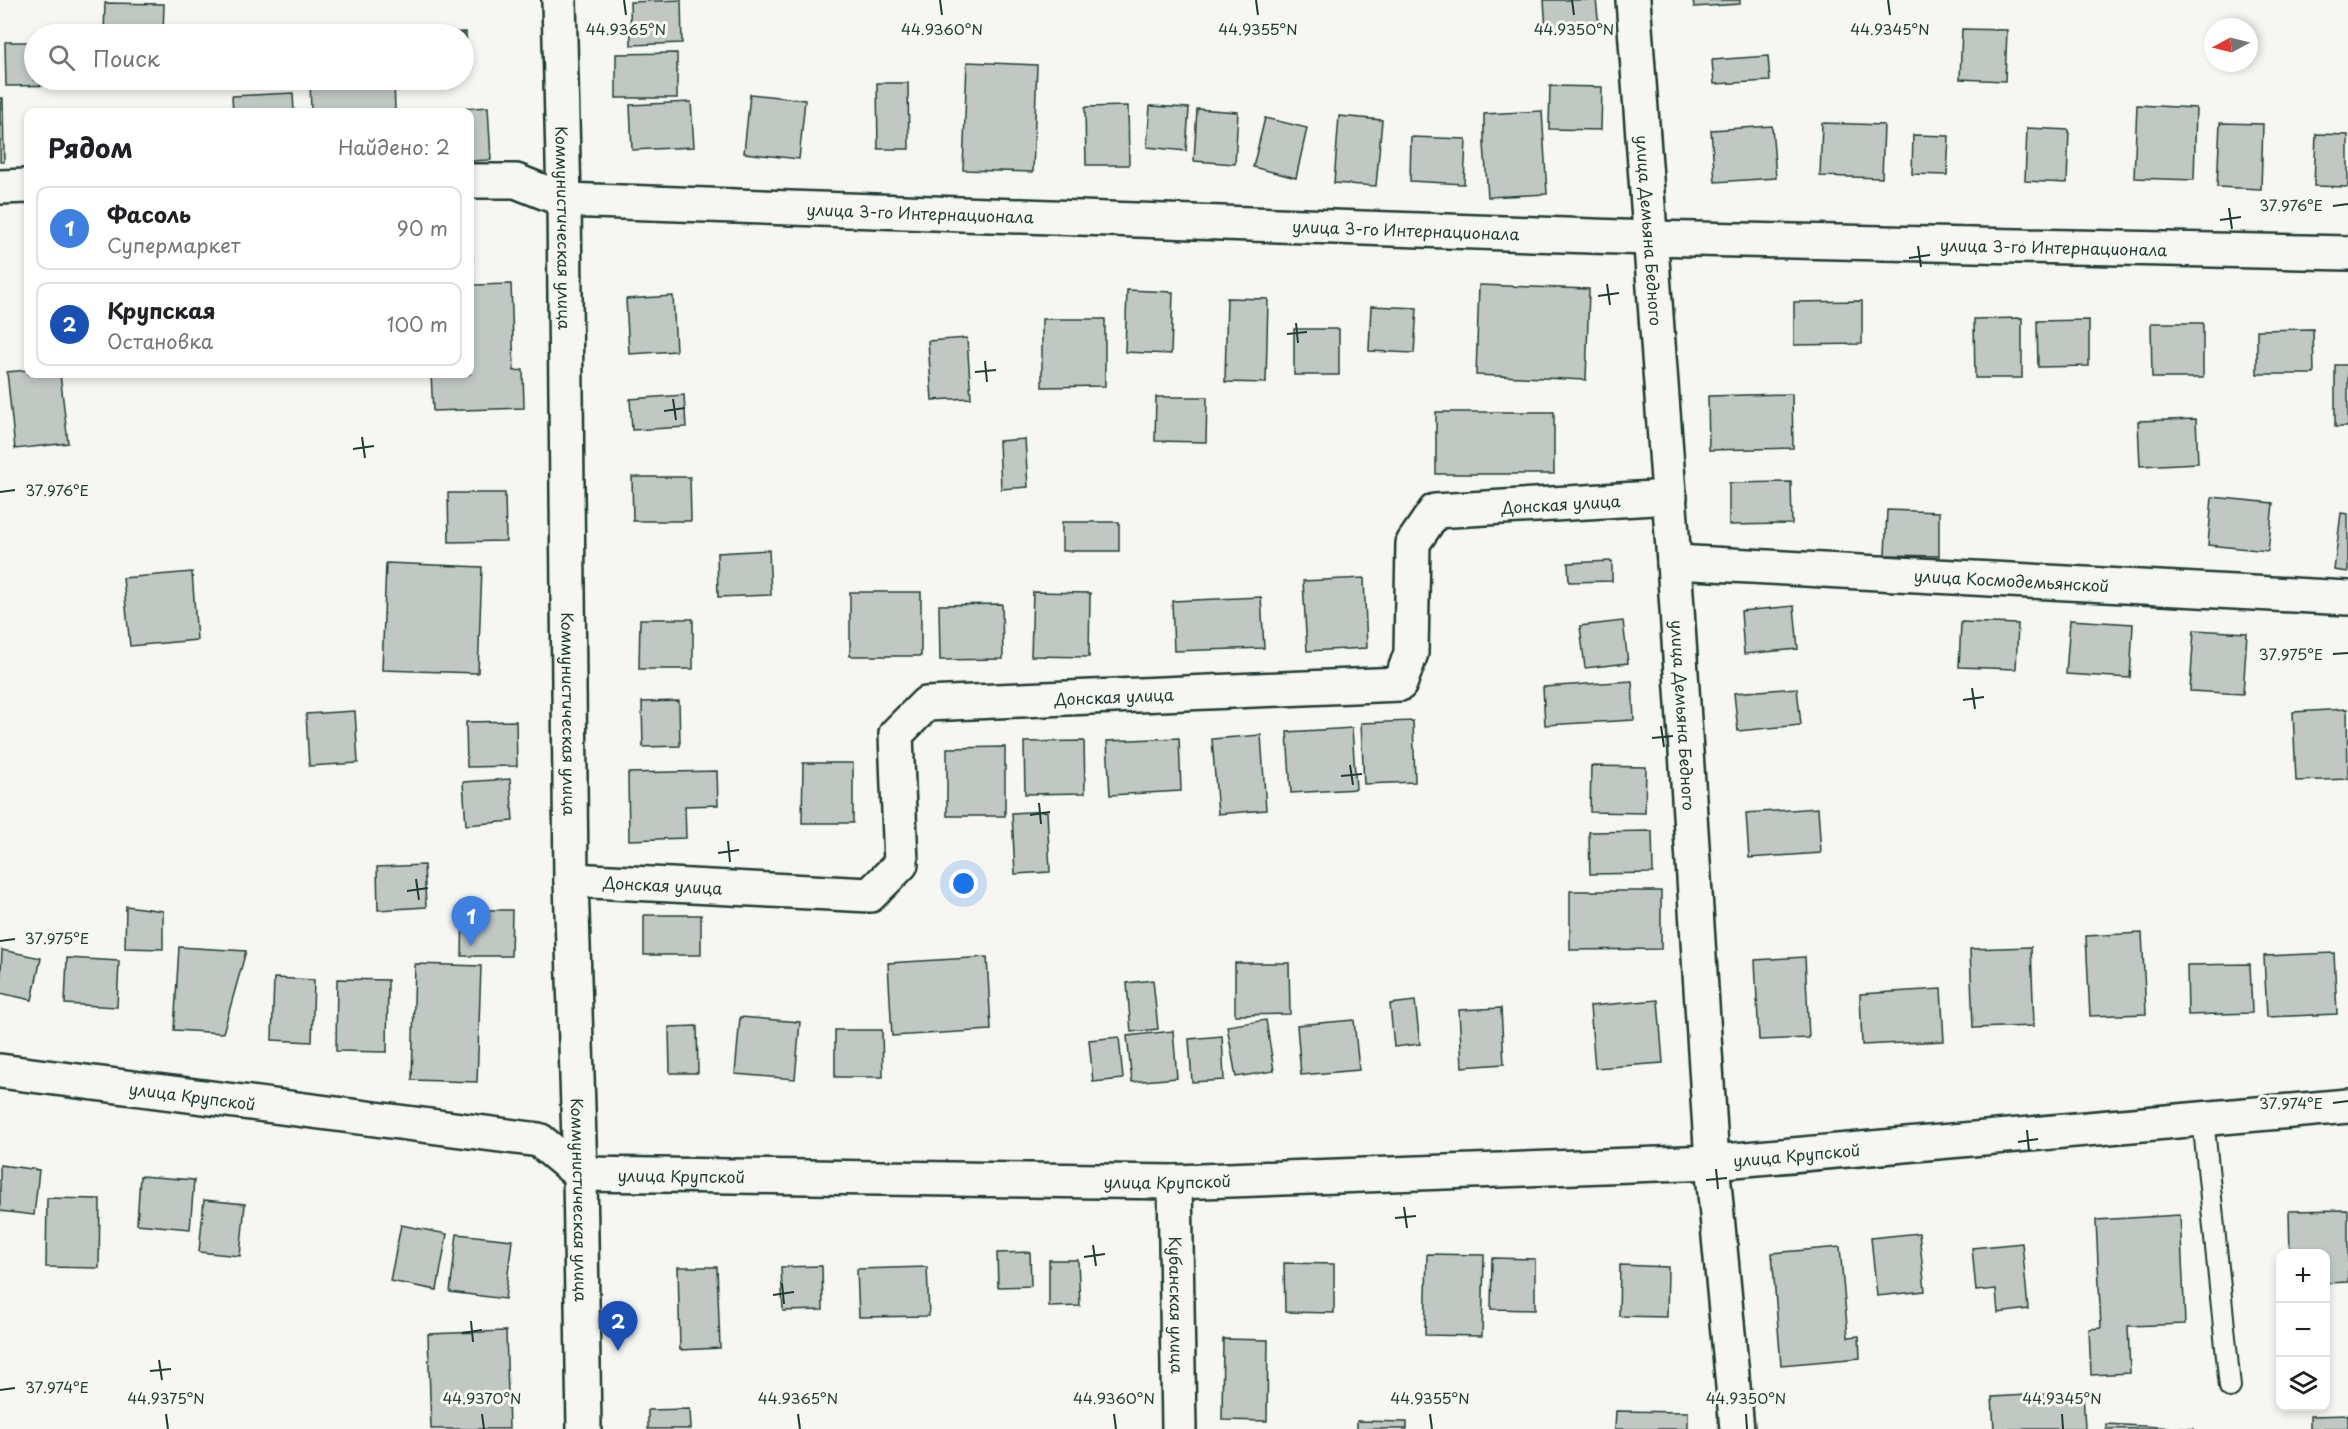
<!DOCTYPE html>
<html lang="ru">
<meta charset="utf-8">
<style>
:root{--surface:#fff;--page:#f6f6f6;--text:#202124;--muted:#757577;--line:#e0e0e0;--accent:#2563eb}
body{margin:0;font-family:"Playpen Sans",sans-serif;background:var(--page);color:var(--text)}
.controls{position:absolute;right:18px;bottom:18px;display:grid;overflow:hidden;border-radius:12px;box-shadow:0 3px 9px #0003}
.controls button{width:54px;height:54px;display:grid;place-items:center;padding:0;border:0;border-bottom:2px solid var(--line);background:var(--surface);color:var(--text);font:30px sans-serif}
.compass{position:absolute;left:2204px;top:18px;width:54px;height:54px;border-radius:50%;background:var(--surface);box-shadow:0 3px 9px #0003;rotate:263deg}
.you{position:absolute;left:964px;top:884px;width:21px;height:21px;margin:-15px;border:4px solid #fff;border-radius:50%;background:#1a73e8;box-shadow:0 0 0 9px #1a73e833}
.badge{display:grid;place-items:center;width:39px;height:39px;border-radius:50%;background:var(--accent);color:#fff;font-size:20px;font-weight:700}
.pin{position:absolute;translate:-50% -50px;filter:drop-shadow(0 2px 3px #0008)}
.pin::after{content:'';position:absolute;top:32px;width:21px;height:18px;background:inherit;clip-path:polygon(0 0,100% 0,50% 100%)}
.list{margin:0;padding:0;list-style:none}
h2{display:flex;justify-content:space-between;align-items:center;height:78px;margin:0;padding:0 24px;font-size:26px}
h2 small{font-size:20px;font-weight:400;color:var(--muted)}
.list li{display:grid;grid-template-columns:39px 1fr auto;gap:18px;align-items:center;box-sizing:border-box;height:84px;margin:0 12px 12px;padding:0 12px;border:2px solid var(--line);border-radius:12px}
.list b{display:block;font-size:22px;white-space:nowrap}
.list p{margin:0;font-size:20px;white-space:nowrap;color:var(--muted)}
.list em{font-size:20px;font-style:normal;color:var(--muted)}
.icon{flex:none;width:33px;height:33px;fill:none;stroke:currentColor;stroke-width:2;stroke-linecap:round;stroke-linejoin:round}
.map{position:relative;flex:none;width:2348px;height:1429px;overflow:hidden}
.search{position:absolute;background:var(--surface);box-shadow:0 3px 9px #0003;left:24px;top:24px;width:450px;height:66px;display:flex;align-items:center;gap:15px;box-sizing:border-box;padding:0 21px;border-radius:33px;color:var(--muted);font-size:22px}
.panel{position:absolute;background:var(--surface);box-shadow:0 3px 9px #0003;left:24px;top:108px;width:450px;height:270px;border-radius:12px}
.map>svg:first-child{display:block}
</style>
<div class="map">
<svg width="2348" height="1429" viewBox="0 0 2348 1429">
<rect width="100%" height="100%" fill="#f6f6f2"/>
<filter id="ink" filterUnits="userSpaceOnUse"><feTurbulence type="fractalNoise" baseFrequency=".0167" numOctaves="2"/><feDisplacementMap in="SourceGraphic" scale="12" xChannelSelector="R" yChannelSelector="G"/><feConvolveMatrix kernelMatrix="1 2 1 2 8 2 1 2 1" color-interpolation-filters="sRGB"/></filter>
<g filter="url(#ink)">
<!-- building -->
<path fill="#c1c8c3" stroke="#1f3d34" stroke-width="1.5" d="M681,0L682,43L631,45L630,2Z
M1544,0H1596L1599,27L1546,30Z
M1693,0H1740V4L1694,7Z
M105,3L164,4L163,34H104Z
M1962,29L2007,30L2005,81L1960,79Z
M466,32L468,67H464V34H412Z
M5,42H34V80H77V85L6,86Z
M677,53V98H616V54Z
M1768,56L1770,81L1714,84L1712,60Z
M967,62L1037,65L1033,172L963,170Z
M310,80H394L395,112H311Z
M877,83H908L909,149H878Z
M1550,86L1602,87L1601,130L1549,129Z
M293,93L294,112H233L232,96Z
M750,94L805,100L799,159L744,153Z
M0,98H3L4,162H0Z
M691,102L694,147L632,150L630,105Z
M2137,105L2196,108L2194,180L2134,178Z
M1128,106L1129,165H1086L1085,107Z
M1150,106L1189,108L1186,151L1147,147Z
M488,107L491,160L470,161V112H417Z
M1197,109L1238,112L1235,164L1194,161Z
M1542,111L1547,194L1488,197L1484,144V114Z
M1339,116L1382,120L1376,186L1334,183Z
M1265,118L1307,128L1296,178L1253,167Z
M1822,123L1884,125L1882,178L1820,176Z
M2220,123L2263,124L2261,189L2217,187Z
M1772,126L1776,178L1715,182L1711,130Z
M2027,128L2069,130L2067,183L2025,181Z
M2316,134L2348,135V187L2314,186Z
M1913,135L1949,136L1947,175L1912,174Z
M1411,137L1466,139L1464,184L1410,181Z
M470,248H472L474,285L511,284L514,371L523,370L524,408L433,411L431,374H470Z
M1479,285L1589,289L1586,380L1476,375Z
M1127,290L1173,292L1171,354L1125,352Z
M673,296L676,351L629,354L626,299Z
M1227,298L1268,299L1266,383L1225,382Z
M1862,301V344L1794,345V302Z
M1371,306L1417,308L1414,353L1369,351Z
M2022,318V378H1975L1974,319Z
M1042,319H1105V386L1042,387Z
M2089,320V366L2038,367L2037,321Z
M2151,323H2203V378H2152Z
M1294,329H1339V375H1294Z
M2313,329L2314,374H2257V330Z
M967,338L971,398L932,400L928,341Z
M2335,365H2348V427H2335Z
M28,370V374H60L68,443L15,449L7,372Z
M1792,394L1793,448L1709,450L1708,396Z
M684,395L686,427L632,430L630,399Z
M1156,397H1207L1206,442L1155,441Z
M1436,412H1554V474H1436Z
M2196,419L2198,463L2140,466L2138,421Z
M1025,439L1028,487L1001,489L999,441Z
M632,477H690L691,521H633Z
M1791,482L1792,524L1729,525V483Z
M448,493H505L506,541L449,542Z
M2212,497L2273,503L2268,551L2208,545Z
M1887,510L1939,512V556L1885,555Z
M2341,513L2348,514V572L2334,570Z
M1062,522H1119V551H1062Z
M769,550L771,595L718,597L717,553Z
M1612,561V581L1569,582L1568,563Z
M386,563L482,567L478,673L382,670Z
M192,572L197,640L130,646L123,578Z
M1364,578L1367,648L1307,651L1303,581Z
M850,592H921V656H850Z
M1033,592L1090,593L1089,657L1031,656Z
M1261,597L1264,648L1174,651L1172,601Z
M1002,604L1003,659L940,660L939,605Z
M1794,606L1798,649L1744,654L1741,611Z
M640,619H693V669H639Z
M2070,620L2133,624L2130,678L2066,674Z
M1623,621L1628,663L1585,668L1580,626Z
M1961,622L2018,624L2016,669L1959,667Z
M2194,630L2247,633L2243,694L2190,691Z
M1632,681L1634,720L1545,725L1543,687Z
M1797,688L1801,725L1738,731L1734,693Z
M679,701L680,746L643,747L642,702Z
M2347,709L2348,779L2296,781L2293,712Z
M355,711L358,763L309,766L306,714Z
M516,721L517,766L467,767L466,722Z
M1413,721L1415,782L1364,784L1361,723Z
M1352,728L1356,789L1291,793L1287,732Z
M1261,735L1266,810L1218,814L1212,739Z
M1179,738L1181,791L1110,795L1107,741Z
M1084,741L1085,793L1025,794L1024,742Z
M1005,747V816H947V748Z
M803,763H853V823H802Z
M1591,766L1646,767L1645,813L1590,812Z
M717,771L718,805L685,806L686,838L629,840L628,773Z
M510,779L513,821L466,825L463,782Z
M1818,808L1821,853L1749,858L1746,813Z
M1047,811L1050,872L1015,874L1012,813Z
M1652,831L1653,873L1590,874L1589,832Z
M424,865L426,907L378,910L377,867Z
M1570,891H1661V949L1570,950Z
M126,906L163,911V949L125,948Z
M463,910H512L511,956H462Z
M644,915H701V955H644Z
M2142,933L2146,1014L2090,1016L2086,936Z
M179,947L246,951L223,1033L174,1030Z
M2031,947L2034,1026L1973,1028L1970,949Z
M2,950L41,958L32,1000L0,993Z
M2334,953L2337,1014L2267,1017L2264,956Z
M987,957L991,1030L892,1036L888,963Z
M1805,957L1809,1038L1759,1040L1755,960Z
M67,958L119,961L117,1007L65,1004Z
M1235,963H1289L1290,1014L1235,1015Z
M415,964L481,966L477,1082L412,1080Z
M2250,964L2252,1013L2188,1015L2187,965Z
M274,978L314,980L312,1042L272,1040Z
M337,979L388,980L387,1052L336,1051Z
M1153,980L1158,1029L1131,1032L1127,983Z
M1941,989L1944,1041L1862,1045L1860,994Z
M1658,1000L1663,1063L1595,1068L1590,1006Z
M1415,1001L1420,1044L1394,1047L1390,1004Z
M1501,1008L1504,1064L1462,1067L1459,1010Z
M740,1017L800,1022L795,1079L735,1074Z
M1266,1020L1274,1071L1236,1077L1227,1026Z
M1354,1020L1359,1070L1301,1075L1297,1025Z
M697,1026L698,1073H670L669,1027Z
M835,1030H882L883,1077H835Z
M1173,1031L1177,1078L1132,1082L1127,1036Z
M1222,1036L1224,1080L1192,1082L1189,1039Z
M1119,1037L1123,1079L1093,1082L1089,1040Z
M0,1165L39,1170L34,1215L0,1211Z
M140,1176L194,1180L190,1229L137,1224Z
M47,1198L100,1199L99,1268L46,1267Z
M204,1200L245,1204L240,1256L199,1252Z
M2348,1210V1282L2326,1283V1254H2290L2289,1211Z
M2180,1215L2185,1324L2128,1326L2130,1373L2091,1375L2089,1329L2101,1328L2096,1220Z
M401,1225L447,1234L437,1290L390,1281Z
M1919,1233L1925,1291L1877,1296L1871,1238Z
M457,1234L512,1240L505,1299L450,1292Z
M2022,1243L2028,1309L1998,1313L1996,1289L1976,1291L1972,1248Z
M1840,1247L1848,1337L1859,1336L1860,1358L1781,1365L1772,1253Z
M1030,1252L1031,1286L998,1287L997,1253Z
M1427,1254L1484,1255L1482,1336L1425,1335Z
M1492,1258L1535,1259V1310L1491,1309Z
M1049,1260H1078L1080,1306L1049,1307Z
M1284,1263L1334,1264V1313L1285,1312Z
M1620,1265L1668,1267L1667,1317L1619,1316Z
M822,1266L823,1310L783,1311L781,1267Z
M678,1267H717L720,1348L680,1350Z
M927,1267L929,1316L859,1317L857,1269Z
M506,1331L509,1429H431L428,1334Z
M1223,1339L1268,1340L1267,1421L1222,1420Z
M2083,1392L2085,1429H1994L1992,1397Z
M690,1409L691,1429H648V1410Z
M1616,1411L1688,1412V1429H1615Z
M2348,1415V1429H2310V1416Z
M1357,1421L1407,1422V1429H1357Z
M2106,1424L2195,1429H2106Z"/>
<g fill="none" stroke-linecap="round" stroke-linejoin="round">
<!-- service casing -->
<g stroke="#1f3d34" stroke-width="24">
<path id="service" d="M2203,1118L2230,1387"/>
</g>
<!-- minor casing -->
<g stroke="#1f3d34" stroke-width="38">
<g id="minor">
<path id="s1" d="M1633,0L1674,562L1712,1162L1737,1429"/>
<path id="s2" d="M470,181H516L564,200L1649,238L2348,253"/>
<path d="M0,187L28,186"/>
<path id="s3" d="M1674,562L2348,598"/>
<path id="s4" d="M571,880L870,895L901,864L896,734L926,704L1400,684L1411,653L1413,543L1435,511L1670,497"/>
<path id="s5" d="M0,1071L539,1140L580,1174L1175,1182L1712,1162L2348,1106"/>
<path id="s6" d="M1175,1182L1179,1429"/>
</g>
</g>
<!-- secondary casing -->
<g stroke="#1f3d34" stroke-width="38">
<g id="secondary">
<path id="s7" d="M559,0L564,200L571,880L580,1174L584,1429"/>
</g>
</g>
<!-- service -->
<use href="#service" stroke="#f6f6f2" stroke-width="20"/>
<!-- minor -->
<use href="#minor" stroke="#f6f6f2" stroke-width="33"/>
<!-- secondary -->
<use href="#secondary" stroke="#f6f6f2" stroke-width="33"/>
</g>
</g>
<!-- ticks -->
<path fill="none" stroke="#1f3d34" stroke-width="2" d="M624,0L626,15M940,0L942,15M1256,0L1258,15M1572,0L1574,15M1888,0L1890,15M2333,206L2348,204M2229,208L2232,229M2220,220L2241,217M1918,246L1921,267M1909,258L1930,255M1607,284L1610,305M1598,296L1619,293M1296,323L1298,343M1287,334L1307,332M985,361L987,382M975,372L996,370M673,399L676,420M664,411L685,408M362,437L365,458M353,449L374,446M0,492L15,490M2333,654L2348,653M1972,688L1975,709M1963,700L1984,697M1661,726L1664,747M1652,738L1673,736M1350,765L1353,785M1341,776L1362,774M1039,803L1041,824M1030,815L1050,812M728,841L730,862M718,853L739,850M416,879L419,900M407,891L428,888M0,941L15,939M2333,1103L2348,1101M2027,1130L2029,1151M2018,1142L2038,1139M1716,1169L1718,1189M1706,1180L1727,1178M1404,1207L1407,1228M1395,1218L1416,1216M1093,1245L1096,1266M1084,1257L1105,1254M782,1283L784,1304M773,1295L794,1292M471,1321L473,1342M462,1333L482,1330M159,1360L162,1380M150,1371L171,1369M0,1390L15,1388M166,1414L168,1429M482,1414L484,1429M798,1414L800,1429M1114,1414L1116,1429M1430,1414L1432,1429M1746,1414L1747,1429M2062,1414L2063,1429"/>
<g text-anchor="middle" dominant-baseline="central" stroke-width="6" stroke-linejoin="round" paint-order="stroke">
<!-- street labels -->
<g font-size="16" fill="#1f3d34" stroke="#f6f6f2">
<text stroke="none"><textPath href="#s2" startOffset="454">улица 3-го Интернационала</textPath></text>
<text stroke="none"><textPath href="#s7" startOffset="228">Коммунистическая улица</textPath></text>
<text stroke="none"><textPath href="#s2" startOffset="940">улица 3-го Интернационала</textPath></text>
<text stroke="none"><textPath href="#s1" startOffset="231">улица Демьяна Бедного</textPath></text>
<text stroke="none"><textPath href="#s2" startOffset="1588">улица 3-го Интернационала</textPath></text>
<text stroke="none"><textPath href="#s4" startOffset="1298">Донская улица</textPath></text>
<text stroke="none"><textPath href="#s3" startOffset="338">улица Космодемьянской</textPath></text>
<text stroke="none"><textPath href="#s4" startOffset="704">Донская улица</textPath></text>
<text stroke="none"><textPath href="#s7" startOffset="714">Коммунистическая улица</textPath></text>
<text stroke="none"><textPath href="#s1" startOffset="717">улица Демьяна Бедного</textPath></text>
<text stroke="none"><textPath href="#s4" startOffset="92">Донская улица</textPath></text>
<text stroke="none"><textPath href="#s5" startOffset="194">улица Крупской</textPath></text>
<text stroke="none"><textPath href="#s5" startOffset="1814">улица Крупской</textPath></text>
<text stroke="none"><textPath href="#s5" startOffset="698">улица Крупской</textPath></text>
<text stroke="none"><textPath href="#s5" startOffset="1184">улица Крупской</textPath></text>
<text stroke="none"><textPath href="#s7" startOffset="1200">Коммунистическая улица</textPath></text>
<text stroke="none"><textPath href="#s6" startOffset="123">Кубанская улица</textPath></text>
</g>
</g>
<g font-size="15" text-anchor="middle" fill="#1f3d34" stroke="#f6f6f2" stroke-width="6" stroke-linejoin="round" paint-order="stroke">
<text x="626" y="35">44.9365°N</text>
<text x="942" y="35">44.9360°N</text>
<text x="1258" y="35">44.9355°N</text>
<text x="1574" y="35">44.9350°N</text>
<text x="1890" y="35">44.9345°N</text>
<text x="2291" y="211">37.976°E</text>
<text x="57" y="496">37.976°E</text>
<text x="2291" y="660">37.975°E</text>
<text x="57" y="944">37.975°E</text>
<text x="2291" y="1109">37.974°E</text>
<text x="57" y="1393">37.974°E</text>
<text x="166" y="1404">44.9375°N</text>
<text x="482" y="1404">44.9370°N</text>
<text x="798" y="1404">44.9365°N</text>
<text x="1114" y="1404">44.9360°N</text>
<text x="1430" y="1404">44.9355°N</text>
<text x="1746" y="1404">44.9350°N</text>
<text x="2062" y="1404">44.9345°N</text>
</g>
</svg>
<div class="controls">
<button>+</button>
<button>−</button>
<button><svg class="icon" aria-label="layers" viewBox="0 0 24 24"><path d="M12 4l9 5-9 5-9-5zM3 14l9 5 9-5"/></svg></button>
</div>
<svg class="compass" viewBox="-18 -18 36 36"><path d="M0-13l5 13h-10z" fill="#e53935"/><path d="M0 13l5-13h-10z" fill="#757577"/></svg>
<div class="you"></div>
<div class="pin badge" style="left:471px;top:946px;background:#3f7fe0">1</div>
<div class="pin badge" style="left:618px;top:1351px;background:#1a4fb4">2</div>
<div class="search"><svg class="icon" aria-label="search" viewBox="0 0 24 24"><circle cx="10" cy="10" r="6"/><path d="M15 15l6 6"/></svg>Поиск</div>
<section class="panel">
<h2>Рядом<small>Найдено: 2</small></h2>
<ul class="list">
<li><span class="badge" style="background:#3f7fe0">1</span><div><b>Фасоль</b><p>Супермаркет</p></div><em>90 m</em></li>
<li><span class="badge" style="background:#1a4fb4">2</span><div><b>Крупская</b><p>Остановка</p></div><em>100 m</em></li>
</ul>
</section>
</div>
